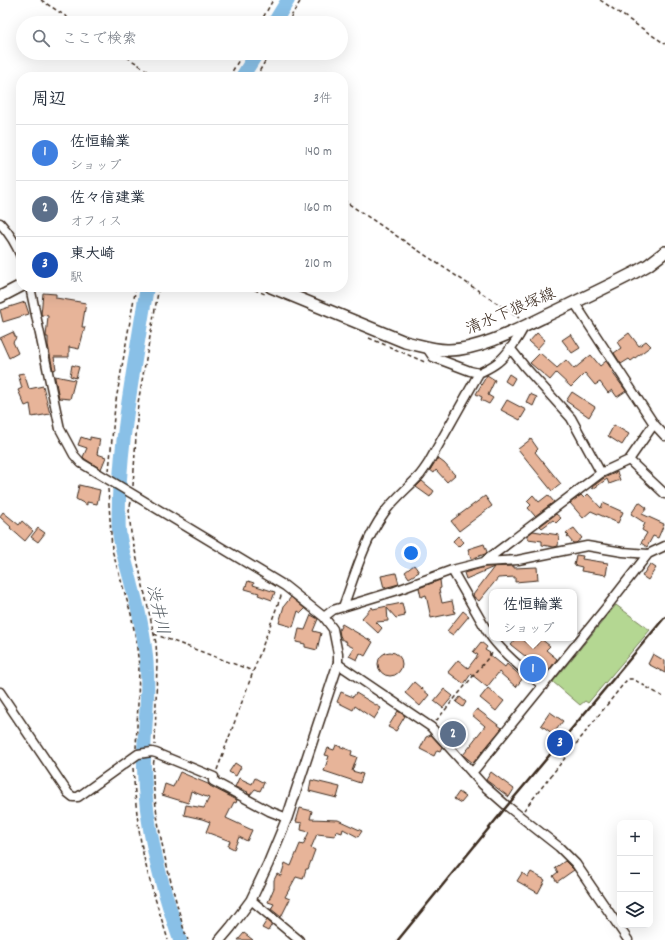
<!DOCTYPE html>
<html lang="ja">
<meta charset="utf-8">
<style>
:root{--surface:#fff;--page:#f2f2f3;--text:#1f2937;--muted:#747a83;--line:#e0e1e3;--accent:#db2777}
body{margin:0;font-family:Dekko,"Klee One",sans-serif;background:var(--page);color:var(--text)}
.controls{position:absolute;right:12px;bottom:12px;display:grid;overflow:hidden;border-radius:8px;box-shadow:0 4px 16px #0002}
.controls button{width:36px;height:36px;display:grid;place-items:center;padding:0;border:0;border-bottom:1px solid var(--line);background:var(--surface);color:var(--text);font:20px sans-serif}
.you{position:absolute;left:411px;top:553px;width:14px;height:14px;margin:-10px;border:3px solid #fff;border-radius:50%;background:#1a73e8;box-shadow:0 0 0 6px #1a73e833}
.badge{display:grid;place-items:center;width:26px;height:26px;border-radius:50%;background:var(--accent);color:#fff;font-size:13px;font-weight:700}
.pin{position:absolute;translate:-50% -50%;border:2px solid #fff;box-shadow:0 1px 4px #0006}
.popup{position:absolute;left:489px;top:589px;width:88px;height:52px;box-sizing:border-box;display:grid;place-content:center;border-radius:8px;background:var(--surface);filter:drop-shadow(0 1px 3px #0005);font-size:13px;white-space:nowrap;color:var(--muted)}
.popup b{font-size:15px;color:var(--text)}
.popup::after{content:'';position:absolute;left:50%;top:100%;margin-left:-8px;border:8px solid transparent;border-top-color:var(--surface)}
.list{margin:0;padding:0;list-style:none}
h2{display:flex;justify-content:space-between;align-items:center;height:52px;margin:0;padding:0 16px;font-size:17px}
h2 small{font-size:13px;font-weight:400;color:var(--muted)}
.list li{display:grid;grid-template-columns:26px 1fr auto;gap:12px;align-items:center;box-sizing:border-box;height:56px;padding:0 16px;border-top:1px solid var(--line)}
.list b{display:block;font-size:15px;white-space:nowrap}
.list p{margin:0;font-size:13px;white-space:nowrap;color:var(--muted)}
.list em{font-size:13px;font-style:normal;color:var(--muted)}
.icon{flex:none;width:22px;height:22px;fill:none;stroke:currentColor;stroke-width:2;stroke-linecap:round;stroke-linejoin:round}
.map{position:relative;flex:none;width:665px;height:940px;overflow:hidden}
.search{position:absolute;background:var(--surface);box-shadow:0 4px 16px #0002;left:16px;top:16px;width:332px;height:44px;display:flex;align-items:center;gap:10px;box-sizing:border-box;padding:0 14px;border-radius:22px;color:var(--muted);font-size:15px}
.panel{position:absolute;background:var(--surface);box-shadow:0 4px 16px #0002;left:16px;top:72px;width:332px;height:220px;border-radius:16px}
.map>svg:first-child{display:block}
</style>
<div class="map">
<svg width="665" height="940" viewBox="0 0 665 940">
<rect width="100%" height="100%" fill="#fff"/>
<filter id="ink" filterUnits="userSpaceOnUse"><feTurbulence type="fractalNoise" baseFrequency=".025" numOctaves="2"/><feDisplacementMap in="SourceGraphic" scale="8" xChannelSelector="R" yChannelSelector="G"/><feConvolveMatrix kernelMatrix="1 2 1 2 8 2 1 2 1" color-interpolation-filters="sRGB"/></filter>
<g filter="url(#ink)">
<!-- green -->
<path fill="#b4d792" stroke="#788058" d="M616,605L650,630L588,703L585,701L580,705L553,682Z"/>
<g fill="none" stroke-linecap="round" stroke-linejoin="round">
<!-- river -->
<path stroke="#89c0e7" stroke-width="14" d="M274,23L288,0
M242,77L257,53
M147,287C140,329 133,370 127,412C123,441 120,469 119,498C119,509 118,520 119,531C121,550 128,569 132,586C140,615 146,641 147,671C149,703 143,736 144,768C145,827 161,884 180,940"/>
</g>
<!-- building -->
<path fill="#e7b499" stroke="#3b2a1e" d="M43,293L56,294V298L86,303L82,327H85L79,349L69,347V357H54L56,369L53,370L48,345V337H46L48,316L42,315H41Z
M25,302L29,314L3,322L0,310Z
M13,332L16,338L13,342L18,353L9,358L0,338Z
M537,333L545,340L537,349L529,342Z
M629,333L639,346L646,341L651,346L631,361L629,359L621,364L614,353L621,348L617,342Z
M571,334L580,348L572,353L562,340Z
M540,353L557,368L566,360L574,369L591,355L600,366L606,361L613,371L612,372L626,391L617,397L612,390L608,393L600,382L595,385L585,373L571,387L556,373L550,380L530,363Z
M72,365L79,367L76,378L70,376Z
M24,373L29,389L43,386L50,414L32,417L30,404L25,406L18,390L22,388L18,374Z
M509,374L515,378L511,385L505,381Z
M487,375L495,380L488,395L493,398L489,404L481,400L482,397L476,394Z
M55,376L75,380L70,399L59,398L55,378Z
M572,392L595,407L589,417L566,401Z
M530,394L537,397L533,406L526,402Z
M507,400L526,410L520,420L501,410Z
M614,425L629,434L622,445L608,436Z
M81,437L90,440V437L100,439L97,454L106,457L101,469L85,459L83,457L87,448L78,445Z
M531,439L538,449L535,452L561,484L552,491L518,449Z
M437,458L444,463L455,475L447,482L436,470L434,473L430,470Z
M617,472L620,480L609,484L607,479L593,489L592,487L604,478Z
M422,481L434,491L430,497L416,487Z
M79,485L100,490L97,504L87,502V505L76,499Z
M588,494L601,508L603,503L623,512L618,523L591,511L583,518L570,503L581,495L584,498Z
M533,495L539,502L548,495L554,502L535,516L528,508L531,505L527,501Z
M485,496L492,506L459,531L451,521Z
M639,502L647,508L642,514L664,524L658,538L653,536L647,547L641,543L647,533L642,530L645,523L631,514Z
M3,512L19,525L22,521L33,531L25,541L10,528L11,527L0,517V516Z
M556,514L561,518L556,523L553,520L542,528L540,526Z
M38,528L45,533L38,542L31,537Z
M574,528L582,538L576,543H573L567,536H569L566,533Z
M533,531L559,535L558,546L554,547L542,545V541L528,539V535Z
M458,536L463,542L458,547L453,541Z
M484,544L487,552L485,554L471,559L468,549Z
M576,555L583,556L582,559L608,563L606,575L581,571L582,567L574,565Z
M650,564L656,568L648,580L642,576Z
M414,565L419,572L409,578L405,572Z
M514,566V568L537,567L538,580L515,582V577L498,578L479,601L474,597L473,595L494,567L466,579L464,573L485,567Z
M396,573L399,584L384,588L381,576Z
M440,580L441,588L439,589L442,603L452,601L455,613L431,618L426,595L421,597L419,588Z
M248,581L254,583L253,585L275,592L272,600L258,595L259,593L245,589Z
M291,597L305,609L301,613L298,611L293,627L279,623L284,606Z
M402,603L405,616L396,618L387,608L388,621L376,622L382,628L378,633L362,618L372,607L373,609Z
M463,611L469,616L453,635L447,631Z
M311,615L318,619L313,631L321,633L317,650L305,647V644L296,642L299,629L305,630Z
M342,624L373,642L365,656L360,653L357,660L349,656L354,648L346,644L347,642L341,639V637L340,636L339,630Z
M517,638H521L534,648L541,639L550,646L546,650L557,659L549,670L538,661L535,664L511,645Z
M481,642L487,647L485,650L490,653L489,654L505,667L507,664L523,678L516,687L499,672L487,687L471,674L464,684L448,672L458,660L468,668L478,655L473,652Z
M378 664a12 12 0 1 1 24 0a12 12 0 1 1-24 0Z
M653,654L665,661V673L648,664Z
M414,682L429,695L420,706L405,693Z
M488,688L504,701L496,711L480,698Z
M444,689L453,696L443,708L434,701Z
M341,692L353,697L356,693L381,708L374,719L355,706L353,710L337,702Z
M460,697L466,702L463,707L456,702Z
M477,709L502,728L473,763L463,755L472,744H471L485,726L472,715Z
M398,711L405,716L396,731L388,727Z
M550,712L563,721L553,734L541,725Z
M431,735L442,747L440,751L437,750L434,756L420,749L426,737Z
M336,745L352,751L351,755L357,757L352,771L363,774L360,783L324,771L329,756L325,755L328,748L334,750Z
M235,763L241,767L236,776L229,772Z
M180,772L208,784L210,786L237,800L236,803L234,802L226,818L252,830L247,841L239,837L234,849L228,846L230,841L206,832L210,822L202,819L184,815L186,805L204,808L209,798L191,791L188,803L162,795L165,784L173,787Z
M491,772L514,789L509,797L486,780Z
M239,778L252,784L255,778L264,783L260,791L255,789L250,795L247,793L248,792L235,787Z
M311,780L340,787L337,798L309,791Z
M459,792L466,797L461,803L454,799Z
M300,808L312,811L310,819L338,820L362,831L358,837L343,829L342,833L336,831L335,836L317,834L311,848L315,850L308,869H306L303,879L296,877L285,897L290,899L281,917L271,909L274,904L268,902L274,888V880L277,874L281,876L285,863L291,866L300,844L303,845L309,832L301,830L302,823L296,822Z
M565,861L574,870L557,882L553,876L558,872L555,868Z
M531,872L545,880L538,893L517,881L522,873L528,877Z
M267,920L272,924L268,931L262,928Z
M244,933L253,940H238Z"/>
<g fill="none" stroke-linecap="round" stroke-linejoin="round">
<!-- minor casing -->
<g stroke="#3b2a1e" stroke-width="11">
<path id="minor" d="M0,223C10,234 16,243 21,257
M30,287L60,429L74,455L81,463L285,586L324,617L333,629L338,654V664L431,727L483,785L507,806L559,847L576,864L628,940
M574,302L654,424L665,436
M510,348L525,367L571,418L601,473L629,460L665,494
M479,373C485,370 492,367 498,362C507,355 519,337 524,327
M629,460L654,424
M485,561L601,473
M452,570L487,631L492,638
M343,607C355,575 364,541 384,513C394,499 408,488 420,475C423,471 426,467 429,462L479,373L470,371L433,357L427,348
M324,617L333,610L395,591L452,570L484,562L518,560L587,546L623,552L648,554
M492,638C506,656 525,671 543,686
M0,692L68,793L73,797H78L138,754L152,752L156,753L214,777L213,781L269,811L287,818
M472,773L609,604L648,554L665,546
M251,900L299,940"/>
</g>
<!-- tertiary casing -->
<g stroke="#3b2a1e" stroke-width="12">
<path id="tertiary" d="M220,940L231,927L251,900L268,864L287,818L338,664"/>
</g>
<!-- secondary casing -->
<g stroke="#3b2a1e" stroke-width="14">
<path id="secondary" d="M271,287L405,342C419,345 433,350 447,350C478,351 521,328 550,314C577,301 605,288 632,274L648,265L665,252
M0,297L21,286"/>
</g>
<!-- path -->
<path stroke="#3b2a1e" stroke-width="1.5" stroke-dasharray="4 3" stroke-linecap="butt" d="M41,0L76,23
M600,0L665,44
M260,23L273,0
M287,23L301,0
M121,53L157,77
M229,77L243,53
M256,77L270,53
M343,200L519,318
M248,287L265,294
M369,338L427,363
M109,471L115,406L136,287
M133,486L138,403L159,287
M108,489L111,534L112,550L131,614L136,640L139,666L138,703L136,748
M131,502L129,510L131,533L156,643L157,661L155,745
M154,634L253,671
M436,721L493,652
M154,760C152,772 153,785 155,797C159,842 172,886 184,930L188,940
M133,768C135,795 137,821 142,848C148,879 159,910 168,940
M217,770L282,593
M524,810L625,682L628,679H633L665,698"/>
<!-- minor -->
<use href="#minor" stroke="#fff" stroke-width="8"/>
<!-- tertiary -->
<use href="#tertiary" stroke="#fff" stroke-width="9"/>
<!-- secondary -->
<use href="#secondary" stroke="#fff" stroke-width="11"/>
<!-- rail -->
<path stroke="#3b2a1e" stroke-width="2.5" d="M398,940L507,806L665,617"/>
</g>
</g>
<g text-anchor="middle" dominant-baseline="central" stroke-width="4" stroke-linejoin="round" paint-order="stroke">
<!-- street labels -->
<g font-size="16" fill="#3b2a1e" stroke="#fff">
<text transform="translate(511 312) rotate(-23)">清水下狼塚線</text>
</g>
<!-- water labels -->
<g font-size="17" font-style="italic" fill="#565e64" stroke="#fff">
<text transform="translate(156 610) rotate(77)">渋井川</text>
</g>
</g>
</svg>
<div class="controls">
<button>+</button>
<button>−</button>
<button><svg class="icon" aria-label="layers" viewBox="0 0 24 24"><path d="M12 4l9 5-9 5-9-5zM3 14l9 5 9-5"/></svg></button>
</div>
<div class="you"></div>
<div class="pin badge" style="left:533px;top:669px;background:#3f7fe0">1</div>
<div class="popup"><b>佐恒輪業</b>ショップ</div>
<div class="pin badge" style="left:453px;top:734px;background:#5c6f8a">2</div>
<div class="pin badge" style="left:560px;top:743px;background:#1a4fb4">3</div>
<div class="search"><svg class="icon" aria-label="search" viewBox="0 0 24 24"><circle cx="10" cy="10" r="6"/><path d="M15 15l6 6"/></svg>ここで検索</div>
<section class="panel">
<h2>周辺<small>3件</small></h2>
<ul class="list">
<li><span class="badge" style="background:#3f7fe0">1</span><div><b>佐恒輪業</b><p>ショップ</p></div><em>140 m</em></li>
<li><span class="badge" style="background:#5c6f8a">2</span><div><b>佐々信建業</b><p>オフィス</p></div><em>160 m</em></li>
<li><span class="badge" style="background:#1a4fb4">3</span><div><b>東大崎</b><p>駅</p></div><em>210 m</em></li>
</ul>
</section>
</div>
